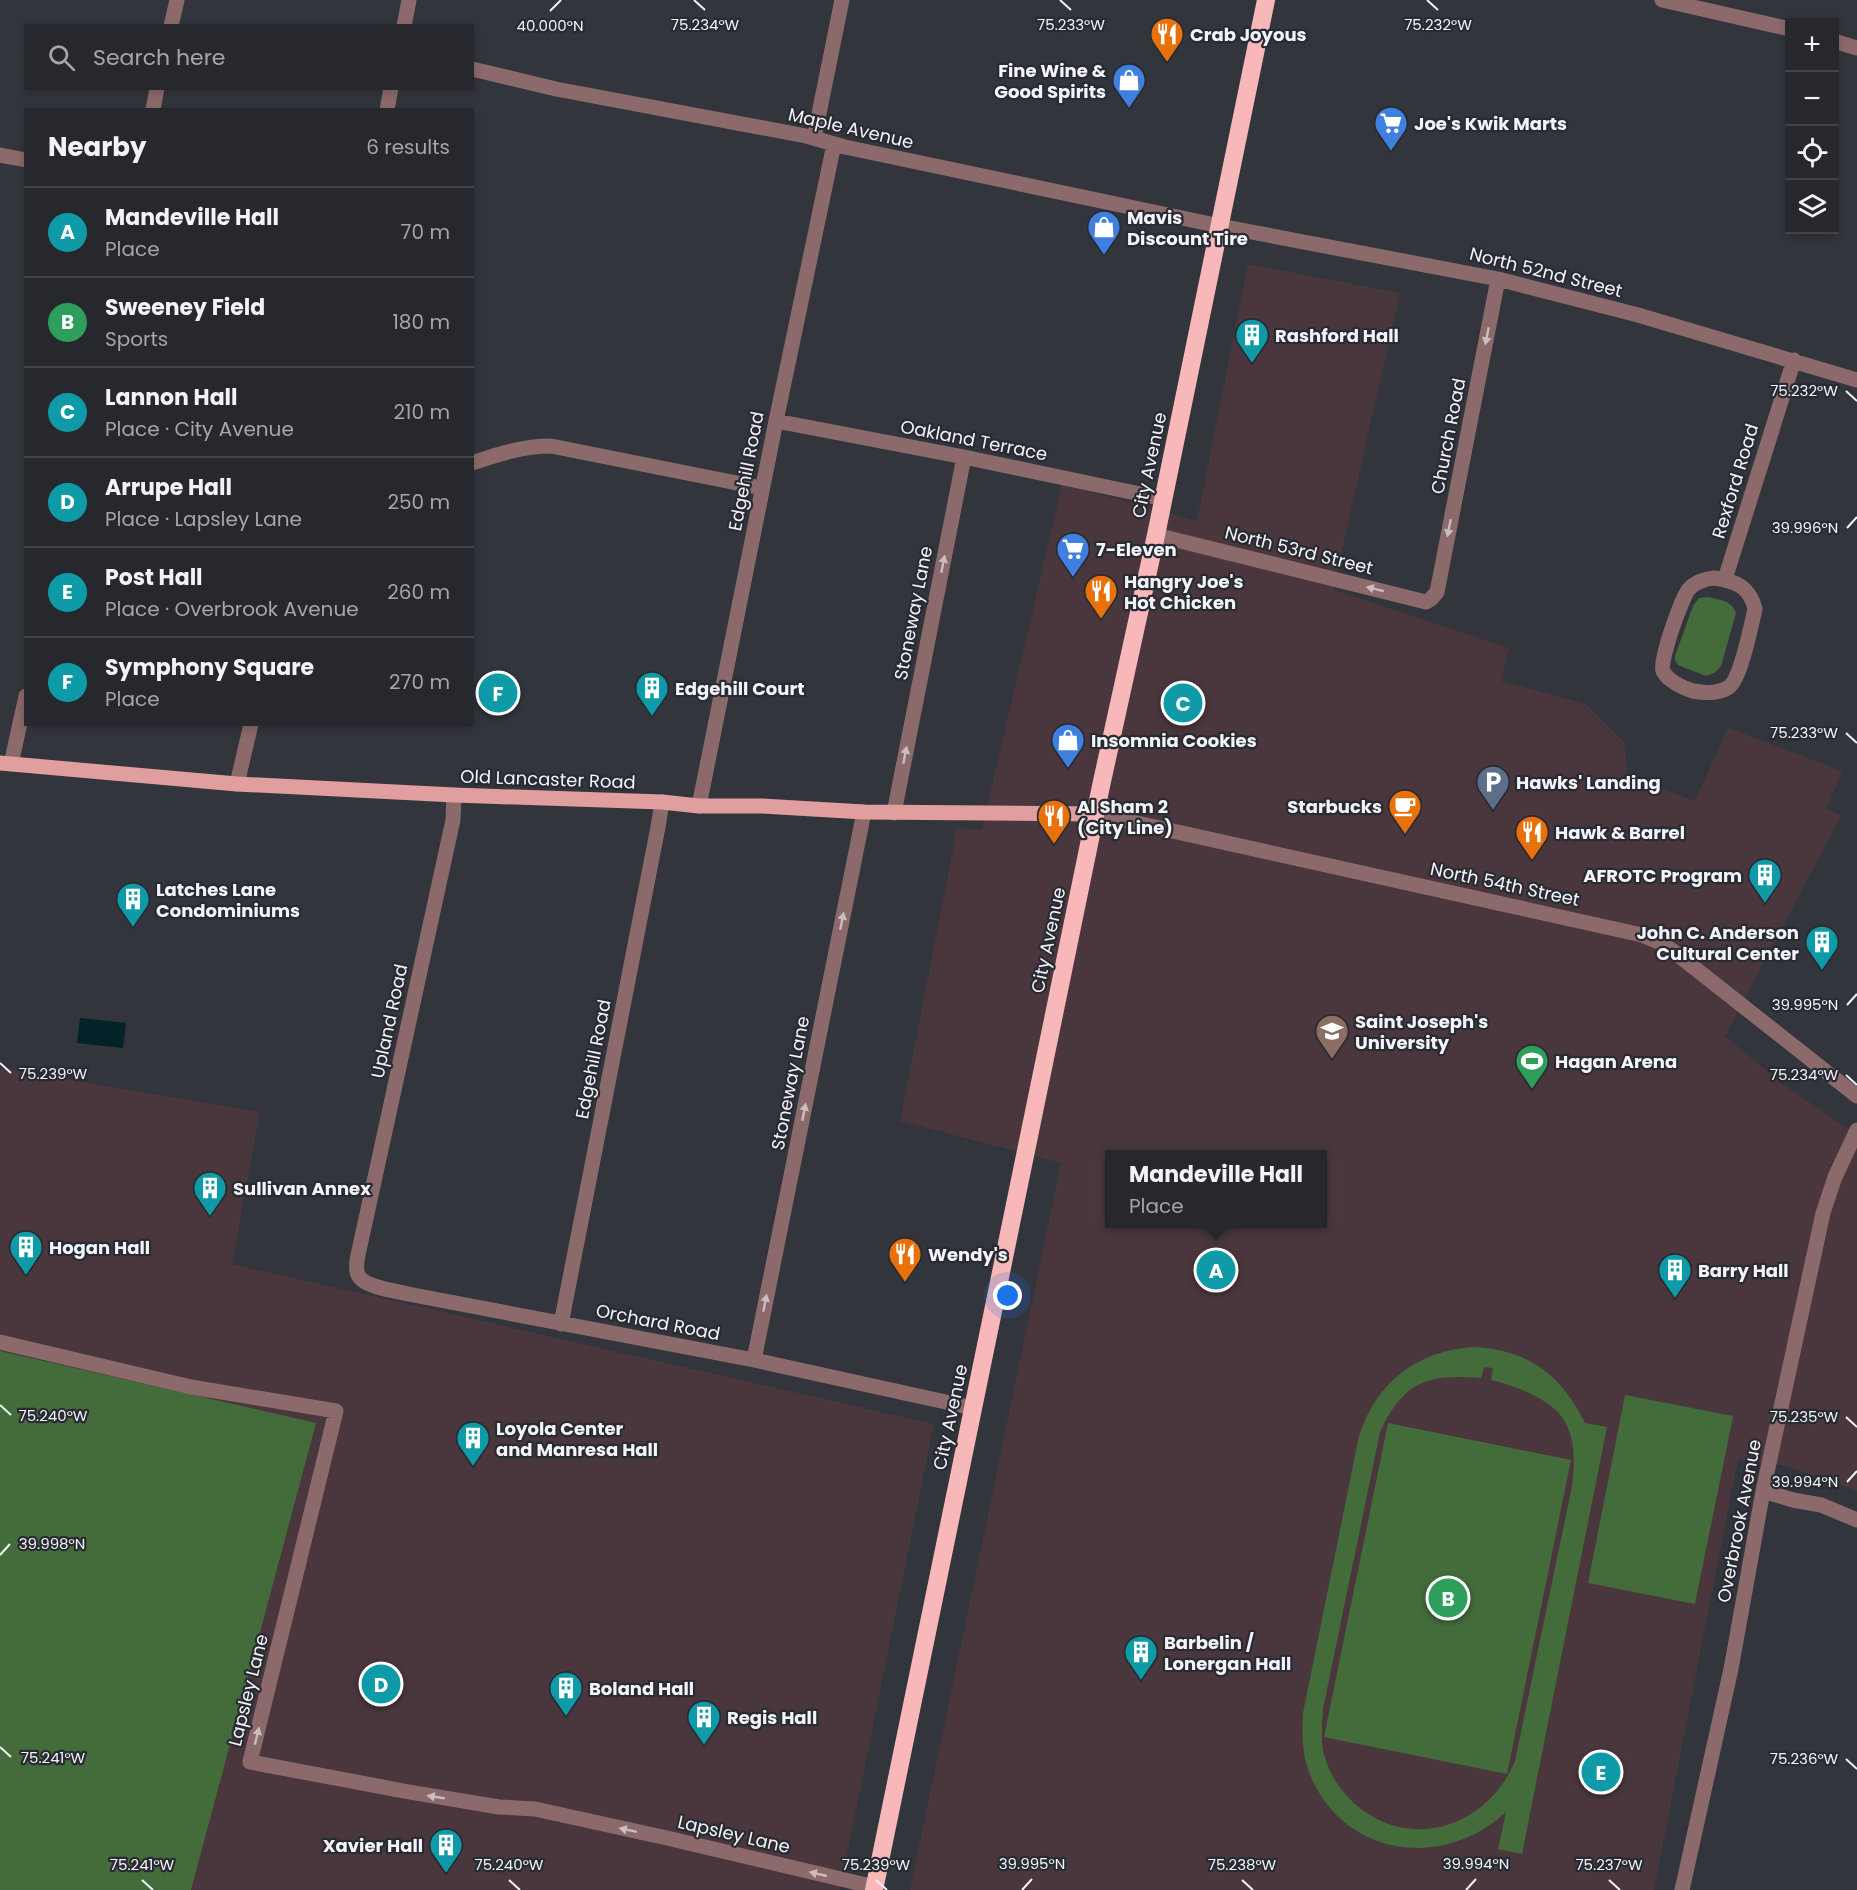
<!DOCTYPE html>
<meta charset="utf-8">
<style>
:root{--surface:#26282d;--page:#2e3035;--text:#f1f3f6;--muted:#a4a6aa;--line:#424449;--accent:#8abfa5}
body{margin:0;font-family:Poppins,sans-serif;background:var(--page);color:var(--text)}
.controls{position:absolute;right:18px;top:18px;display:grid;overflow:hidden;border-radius:0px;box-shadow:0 3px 9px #0003}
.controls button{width:54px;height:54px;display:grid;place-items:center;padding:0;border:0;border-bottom:2px solid var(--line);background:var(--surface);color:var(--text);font:30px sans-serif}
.you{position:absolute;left:1008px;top:1296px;width:21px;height:21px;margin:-15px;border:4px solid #fff;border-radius:50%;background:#1a73e8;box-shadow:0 0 0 9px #1a73e833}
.badge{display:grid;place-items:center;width:39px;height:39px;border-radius:50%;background:var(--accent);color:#fff;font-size:20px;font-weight:700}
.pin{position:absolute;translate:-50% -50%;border:3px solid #fff;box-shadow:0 2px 6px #0006}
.popup{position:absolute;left:1105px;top:1150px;width:222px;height:78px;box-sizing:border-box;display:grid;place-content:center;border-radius:0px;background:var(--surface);filter:drop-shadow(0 2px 4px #0005);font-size:20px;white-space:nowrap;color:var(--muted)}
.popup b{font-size:22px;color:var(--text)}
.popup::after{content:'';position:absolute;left:50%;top:100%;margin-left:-12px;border:12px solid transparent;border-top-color:var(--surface)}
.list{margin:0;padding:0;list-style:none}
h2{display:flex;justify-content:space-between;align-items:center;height:78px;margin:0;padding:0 24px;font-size:26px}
h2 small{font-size:20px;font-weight:400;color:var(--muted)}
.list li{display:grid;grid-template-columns:39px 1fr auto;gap:18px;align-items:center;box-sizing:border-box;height:90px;padding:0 24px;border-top:2px solid var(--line)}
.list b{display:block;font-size:22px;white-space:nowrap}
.list p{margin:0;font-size:20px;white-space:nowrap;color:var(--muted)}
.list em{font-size:20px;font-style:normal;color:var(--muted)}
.icon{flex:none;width:33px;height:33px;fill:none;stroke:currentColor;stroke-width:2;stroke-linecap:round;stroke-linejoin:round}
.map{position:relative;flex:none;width:1857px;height:1890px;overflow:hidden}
.search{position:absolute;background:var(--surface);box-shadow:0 3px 9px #0003;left:24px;top:24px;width:450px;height:66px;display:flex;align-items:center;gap:15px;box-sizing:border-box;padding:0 21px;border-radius:0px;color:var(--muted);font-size:22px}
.panel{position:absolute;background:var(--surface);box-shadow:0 3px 9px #0003;left:24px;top:108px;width:450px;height:618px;border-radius:0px}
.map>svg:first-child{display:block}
</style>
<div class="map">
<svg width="1857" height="1890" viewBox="0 0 1857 1890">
<rect width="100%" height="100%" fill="#33353c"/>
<!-- education -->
<path fill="#4a373d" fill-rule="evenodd" d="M1248,264L1400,293L1333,590L1509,648L1501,681L1586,704L1624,742L1628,776L1695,801L1728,728L1842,771L1827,808L1841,816L1725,1036L1781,1083L1857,1135V1491L1786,1466L1738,1459L1654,1890H910L1061,1163L900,1121L957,828L982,829L1062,484L1197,521ZM1110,1154H1322V1224H1110Z
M0,1068L260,1112L232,1264L934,1424L840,1890H0Z"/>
<!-- green -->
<path fill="#446c3b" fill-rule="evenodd" d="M1708,597C1719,600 1732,600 1736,613L1721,666L1716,672L1706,676L1678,665L1675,660V656L1693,606L1699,598Z
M1474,1347C1529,1350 1561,1375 1585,1423L1607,1427L1522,1854L1498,1849L1506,1812C1442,1871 1342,1857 1309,1772C1302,1753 1302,1733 1303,1713L1359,1436C1377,1381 1417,1351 1474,1347ZM1484,1367L1493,1368L1491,1380C1513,1385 1548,1398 1562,1417C1576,1437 1575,1464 1572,1486L1515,1761C1489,1825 1412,1853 1356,1805C1340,1791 1328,1772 1323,1751C1321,1737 1322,1723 1323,1709L1380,1432C1404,1381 1427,1374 1481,1378Z
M0,1351L316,1423L191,1890H0Z
M1625,1395L1733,1416L1695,1604L1588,1583Z
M1388,1423L1571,1460L1507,1774L1324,1737Z"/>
<!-- water -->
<path fill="#032328" d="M80,1018L126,1023L123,1048L77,1043Z"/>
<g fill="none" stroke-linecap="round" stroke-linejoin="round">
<!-- minor -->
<path stroke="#8c6a6b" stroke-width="15" d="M1662,0L1790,29
M171,26L177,0
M404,26L409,0
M1834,41L1857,48
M472,69L556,89L806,136L845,147L1220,226L1498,279L1638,315L1857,380
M153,110L157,88
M387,110L391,88
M814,138L842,0
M0,155L26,160
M776,421L964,457L1164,499
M472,463C499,454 523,446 551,446L762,488
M1156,535L1426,602L1431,599L1437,592L1498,279
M1714,578C1736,581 1750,587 1755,609C1751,626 1741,678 1729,687C1719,694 1704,693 1693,691C1683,688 1668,681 1663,671C1659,661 1682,597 1689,589C1696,581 1705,579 1714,578Z
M1725,579L1794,360
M11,764L26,696
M237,784L251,724
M454,795L453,820L358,1255C357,1261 355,1268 358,1275C363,1287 396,1291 408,1294L754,1360L973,1408
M699,806L776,421L834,144
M894,813L964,457
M1096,814L1642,935L1659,942L1673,951L1857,1096
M561,1324L658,827L662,802
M0,1342L191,1387L336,1411L250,1762L409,1792L499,1807L535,1809L667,1838L875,1887
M754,1360L864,812
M1763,1491L1793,1500L1821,1505L1857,1520
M1682,1890L1731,1669L1763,1491L1823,1213L1835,1177L1857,1130"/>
<!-- major -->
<path stroke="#e19e9f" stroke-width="15" d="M0,763L237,784L454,795L662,802L699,806H762L864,812L1096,814"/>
<!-- highway -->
<path stroke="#f8b7b8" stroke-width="18" d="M874,1890L1101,786L1156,535L1266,0"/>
</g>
<!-- one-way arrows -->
<defs><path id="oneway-solid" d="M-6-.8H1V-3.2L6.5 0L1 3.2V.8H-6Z" transform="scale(1.5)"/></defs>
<g fill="#cabdc0">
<use href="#oneway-solid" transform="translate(1487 336) rotate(101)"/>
<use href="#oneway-solid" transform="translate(1449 528) rotate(101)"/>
<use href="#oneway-solid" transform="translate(943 564) rotate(-79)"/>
<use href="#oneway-solid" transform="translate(1375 589) rotate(-166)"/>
<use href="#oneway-solid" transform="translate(905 755) rotate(-79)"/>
<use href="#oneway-solid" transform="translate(842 921) rotate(-79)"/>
<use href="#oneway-solid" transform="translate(804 1112) rotate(-79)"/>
<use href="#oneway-solid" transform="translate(765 1303) rotate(-79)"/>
<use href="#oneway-solid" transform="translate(257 1736) rotate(-76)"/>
<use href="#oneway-solid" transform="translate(436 1797) rotate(-171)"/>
<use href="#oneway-solid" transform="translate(628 1830) rotate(-168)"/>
<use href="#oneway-solid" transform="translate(818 1874) rotate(-167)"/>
</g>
<!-- ticks -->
<path fill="none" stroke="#f3f4f9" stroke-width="2" d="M694,0L705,10M1060,0L1071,10M1427,0L1438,10M550,11L561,0M1846,391L1857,401M1847,528L1857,517M1846,733L1857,743M1847,1005L1857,994M0,1063L11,1073M1846,1075L1857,1085M0,1405L11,1415M1846,1417L1857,1427M1847,1482L1857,1471M0,1555L10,1544M0,1747L11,1757M1846,1759L1857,1769M142,1880L153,1890M509,1880L520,1890M876,1880L887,1890M1242,1880L1253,1890M1609,1880L1620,1890M1022,1890L1032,1879M1466,1890L1476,1879"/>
<!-- icons -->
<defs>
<g id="restaurant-pin" transform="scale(1.725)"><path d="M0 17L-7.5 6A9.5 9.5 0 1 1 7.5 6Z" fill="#e8710a" stroke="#292b32"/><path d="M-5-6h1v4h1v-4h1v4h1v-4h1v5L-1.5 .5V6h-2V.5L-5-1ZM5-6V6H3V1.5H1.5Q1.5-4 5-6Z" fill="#fff"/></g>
<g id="shop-pin" transform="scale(1.725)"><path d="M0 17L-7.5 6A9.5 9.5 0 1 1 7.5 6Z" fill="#3f7fe0" stroke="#292b32"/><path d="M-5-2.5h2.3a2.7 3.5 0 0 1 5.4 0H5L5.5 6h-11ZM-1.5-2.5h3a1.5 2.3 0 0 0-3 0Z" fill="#fff"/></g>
<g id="supermarket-pin" transform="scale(1.725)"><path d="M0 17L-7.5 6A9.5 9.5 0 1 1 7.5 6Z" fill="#3f7fe0" stroke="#292b32"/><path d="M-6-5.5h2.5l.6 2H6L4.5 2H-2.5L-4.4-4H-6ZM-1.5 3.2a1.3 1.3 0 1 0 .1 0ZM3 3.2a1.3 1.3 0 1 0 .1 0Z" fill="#fff"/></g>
<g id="building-pin" transform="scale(1.725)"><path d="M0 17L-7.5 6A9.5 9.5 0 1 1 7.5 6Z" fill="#0f9aa8" stroke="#292b32"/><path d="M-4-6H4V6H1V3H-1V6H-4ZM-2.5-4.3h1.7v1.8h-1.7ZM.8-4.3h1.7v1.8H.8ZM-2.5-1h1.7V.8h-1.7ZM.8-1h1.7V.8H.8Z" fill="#fff"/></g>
<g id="parking-pin" transform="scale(1.725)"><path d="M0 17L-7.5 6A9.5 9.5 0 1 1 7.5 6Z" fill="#5c6f8a" stroke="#292b32"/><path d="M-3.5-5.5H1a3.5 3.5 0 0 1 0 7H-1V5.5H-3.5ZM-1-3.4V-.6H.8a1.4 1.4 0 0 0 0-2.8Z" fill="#fff"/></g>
<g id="cafe-pin" transform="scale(1.725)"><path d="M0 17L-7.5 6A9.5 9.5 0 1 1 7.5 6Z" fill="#e8710a" stroke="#292b32"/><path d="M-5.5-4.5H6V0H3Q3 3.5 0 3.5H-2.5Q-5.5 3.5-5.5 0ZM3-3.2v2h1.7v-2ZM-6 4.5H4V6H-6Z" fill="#fff"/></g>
<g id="university-pin" transform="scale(1.725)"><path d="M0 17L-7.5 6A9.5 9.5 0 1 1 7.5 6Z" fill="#8d6e63" stroke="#292b32"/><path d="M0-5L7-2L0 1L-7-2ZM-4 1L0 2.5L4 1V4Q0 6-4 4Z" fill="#fff"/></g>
<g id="stadium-pin" transform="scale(1.725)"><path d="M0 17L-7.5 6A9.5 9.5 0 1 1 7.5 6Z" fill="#2e9e5b" stroke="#292b32"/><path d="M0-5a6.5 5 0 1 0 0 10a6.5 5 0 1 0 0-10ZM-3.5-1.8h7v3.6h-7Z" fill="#fff"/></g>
</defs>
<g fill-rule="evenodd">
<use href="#restaurant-pin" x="1167" y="34"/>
<use href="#shop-pin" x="1129" y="80"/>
<use href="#supermarket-pin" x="1391" y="123"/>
<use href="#shop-pin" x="1104" y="227"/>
<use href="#building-pin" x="1252" y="335"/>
<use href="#supermarket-pin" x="1073" y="549"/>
<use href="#restaurant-pin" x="1101" y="591"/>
<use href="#building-pin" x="652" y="688"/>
<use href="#shop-pin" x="1068" y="740"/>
<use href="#parking-pin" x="1493" y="782"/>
<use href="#cafe-pin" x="1405" y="806"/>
<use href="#restaurant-pin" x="1054" y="816"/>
<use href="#restaurant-pin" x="1532" y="832"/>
<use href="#building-pin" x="1765" y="875"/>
<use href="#building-pin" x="133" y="899"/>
<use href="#building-pin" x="1822" y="942"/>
<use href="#university-pin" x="1332" y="1031"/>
<use href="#stadium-pin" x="1532" y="1061"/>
<use href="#building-pin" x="210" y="1188"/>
<use href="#building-pin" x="26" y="1247"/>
<use href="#restaurant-pin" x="905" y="1254"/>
<use href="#building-pin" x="1675" y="1270"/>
<use href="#building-pin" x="473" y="1438"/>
<use href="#building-pin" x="1141" y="1652"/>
<use href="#building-pin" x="566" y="1688"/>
<use href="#building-pin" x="704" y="1717"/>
<use href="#building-pin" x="446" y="1845"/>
</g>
<g text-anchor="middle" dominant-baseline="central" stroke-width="4.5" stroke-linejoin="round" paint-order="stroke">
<!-- poi labels -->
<g font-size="18" font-weight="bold" fill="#f3f4f9" stroke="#292b32" text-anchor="start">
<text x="1190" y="34">Crab Joyous</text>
<text x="1106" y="70" text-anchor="end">Fine Wine &amp;<tspan x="1106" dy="21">Good Spirits</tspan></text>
<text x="1414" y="123">Joe's Kwik Marts</text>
<text x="1127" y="217">Mavis<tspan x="1127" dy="21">Discount Tire</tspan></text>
<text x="1275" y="335">Rashford Hall</text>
<text x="1096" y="549">7-Eleven</text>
<text x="1124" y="581">Hangry Joe's<tspan x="1124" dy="21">Hot Chicken</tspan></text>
<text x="675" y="688">Edgehill Court</text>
<text x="1091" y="740">Insomnia Cookies</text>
<text x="1516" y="782">Hawks' Landing</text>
<text x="1077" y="806">Al Sham 2<tspan x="1077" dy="21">(City Line)</tspan></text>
<text x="1382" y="806" text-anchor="end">Starbucks</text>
<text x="1555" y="832">Hawk &amp; Barrel</text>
<text x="1742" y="875" text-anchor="end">AFROTC Program</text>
<text x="156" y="889">Latches Lane<tspan x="156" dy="21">Condominiums</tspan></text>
<text x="1799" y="932" text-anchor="end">John C. Anderson<tspan x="1799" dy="21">Cultural Center</tspan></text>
<text x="1355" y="1021">Saint Joseph's<tspan x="1355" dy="21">University</tspan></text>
<text x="1555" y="1061">Hagan Arena</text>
<text x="233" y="1188">Sullivan Annex</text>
<text x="49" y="1247">Hogan Hall</text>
<text x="928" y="1254">Wendy's</text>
<text x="1698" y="1270">Barry Hall</text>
<text x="496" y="1428">Loyola Center<tspan x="496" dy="21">and Manresa Hall</tspan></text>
<text x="1164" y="1642">Barbelin /<tspan x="1164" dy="21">Lonergan Hall</tspan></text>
<text x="589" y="1688">Boland Hall</text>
<text x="727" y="1717">Regis Hall</text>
<text x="423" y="1845" text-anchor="end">Xavier Hall</text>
</g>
<!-- street labels -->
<g font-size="18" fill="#f3f4f9" stroke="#292b32">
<text transform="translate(851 128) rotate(13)">Maple Avenue</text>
<text transform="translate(1546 272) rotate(14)">North 52nd Street</text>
<text transform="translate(1448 436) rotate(-79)">Church Road</text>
<text transform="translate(974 440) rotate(11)">Oakland Terrace</text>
<text transform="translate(1149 465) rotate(-78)">City Avenue</text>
<text transform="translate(746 471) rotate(-79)">Edgehill Road</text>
<text transform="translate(1735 481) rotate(-73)">Rexford Road</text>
<text transform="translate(1299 550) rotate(14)">North 53rd Street</text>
<text transform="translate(913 613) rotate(-79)">Stoneway Lane</text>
<text transform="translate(548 779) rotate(2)">Old Lancaster Road</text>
<text transform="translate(1505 884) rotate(12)">North 54th Street</text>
<text transform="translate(1048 940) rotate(-78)">City Avenue</text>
<text transform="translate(389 1021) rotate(-78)">Upland Road</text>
<text transform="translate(593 1059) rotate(-79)">Edgehill Road</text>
<text transform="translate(790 1083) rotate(-79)">Stoneway Lane</text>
<text transform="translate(658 1322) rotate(11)">Orchard Road</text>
<text transform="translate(950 1417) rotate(-78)">City Avenue</text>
<text transform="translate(1739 1521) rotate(-79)">Overbrook Avenue</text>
<text transform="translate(248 1690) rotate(-76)">Lapsley Lane</text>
<text transform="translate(734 1834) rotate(13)">Lapsley Lane</text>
</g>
</g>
<g font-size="15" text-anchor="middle" fill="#f3f4f9" stroke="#292b32" stroke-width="4.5" stroke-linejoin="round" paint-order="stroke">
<text x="705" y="30">75.234°W</text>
<text x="1071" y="30">75.233°W</text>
<text x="1438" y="30">75.232°W</text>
<text x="550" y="31">40.000°N</text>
<text x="1804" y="396">75.232°W</text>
<text x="1805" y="533">39.996°N</text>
<text x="1804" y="738">75.233°W</text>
<text x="1805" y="1010">39.995°N</text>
<text x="53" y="1079">75.239°W</text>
<text x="1804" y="1080">75.234°W</text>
<text x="53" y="1421">75.240°W</text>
<text x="1804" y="1422">75.235°W</text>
<text x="1805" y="1487">39.994°N</text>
<text x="52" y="1549">39.998°N</text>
<text x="53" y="1763">75.241°W</text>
<text x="1804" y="1764">75.236°W</text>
<text x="1032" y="1869">39.995°N</text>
<text x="1476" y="1869">39.994°N</text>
<text x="142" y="1870">75.241°W</text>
<text x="509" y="1870">75.240°W</text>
<text x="876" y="1870">75.239°W</text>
<text x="1242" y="1870">75.238°W</text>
<text x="1609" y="1870">75.237°W</text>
</g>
</svg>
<div class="controls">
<button>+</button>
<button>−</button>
<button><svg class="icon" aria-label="locate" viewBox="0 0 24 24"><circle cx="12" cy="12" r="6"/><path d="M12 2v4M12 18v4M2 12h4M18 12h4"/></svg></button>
<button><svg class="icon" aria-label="layers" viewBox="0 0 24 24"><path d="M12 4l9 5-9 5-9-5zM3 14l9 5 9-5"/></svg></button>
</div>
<div class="you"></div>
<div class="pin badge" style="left:1216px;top:1270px;background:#0f9aa8">A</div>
<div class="popup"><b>Mandeville Hall</b>Place</div>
<div class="pin badge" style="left:1448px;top:1598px;background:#2e9e5b">B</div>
<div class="pin badge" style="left:1183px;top:703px;background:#0f9aa8">C</div>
<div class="pin badge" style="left:381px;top:1684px;background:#0f9aa8">D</div>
<div class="pin badge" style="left:1601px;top:1772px;background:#0f9aa8">E</div>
<div class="pin badge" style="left:498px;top:693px;background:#0f9aa8">F</div>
<div class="search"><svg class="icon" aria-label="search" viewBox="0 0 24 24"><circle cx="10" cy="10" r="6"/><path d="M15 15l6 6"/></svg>Search here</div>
<section class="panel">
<h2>Nearby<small>6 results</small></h2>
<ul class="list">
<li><span class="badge" style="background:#0f9aa8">A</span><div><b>Mandeville Hall</b><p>Place</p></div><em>70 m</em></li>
<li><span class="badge" style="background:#2e9e5b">B</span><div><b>Sweeney Field</b><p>Sports</p></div><em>180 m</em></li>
<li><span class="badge" style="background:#0f9aa8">C</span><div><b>Lannon Hall</b><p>Place · City Avenue</p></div><em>210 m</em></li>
<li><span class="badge" style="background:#0f9aa8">D</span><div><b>Arrupe Hall</b><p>Place · Lapsley Lane</p></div><em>250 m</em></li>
<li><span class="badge" style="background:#0f9aa8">E</span><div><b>Post Hall</b><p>Place · Overbrook Avenue</p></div><em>260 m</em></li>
<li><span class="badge" style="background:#0f9aa8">F</span><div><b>Symphony Square</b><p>Place</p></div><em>270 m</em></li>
</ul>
</section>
</div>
